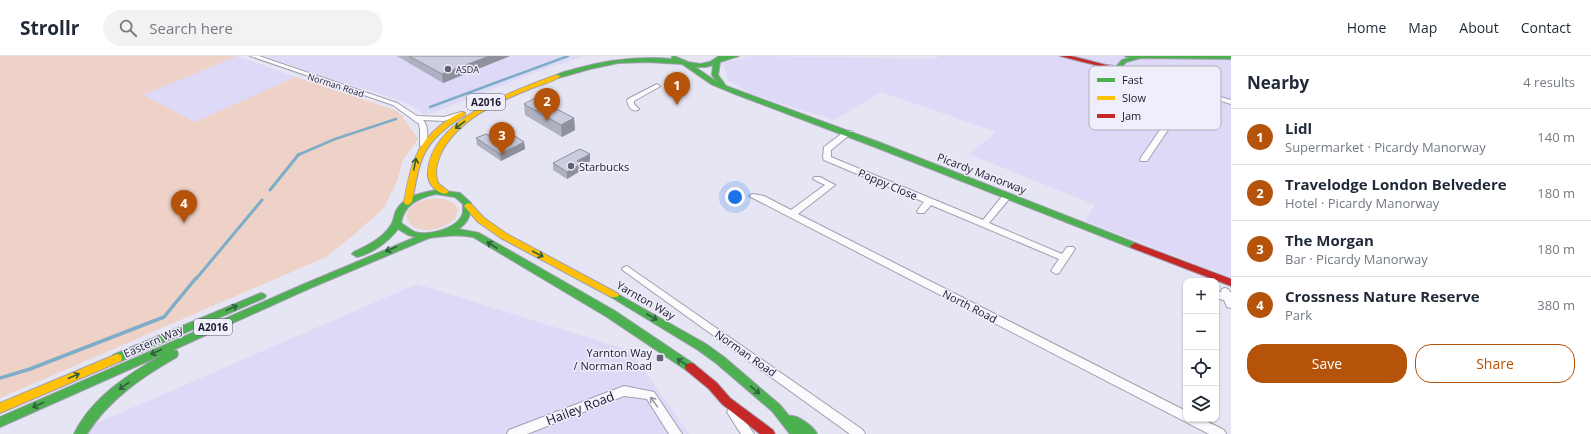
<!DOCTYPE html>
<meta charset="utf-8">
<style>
:root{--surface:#fff;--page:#f2f2f3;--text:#1f2937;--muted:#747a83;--line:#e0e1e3;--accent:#b45309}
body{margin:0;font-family:"Open Sans",sans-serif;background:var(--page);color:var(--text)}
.controls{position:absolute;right:12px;bottom:12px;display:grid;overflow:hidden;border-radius:8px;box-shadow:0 1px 3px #0004}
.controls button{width:36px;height:36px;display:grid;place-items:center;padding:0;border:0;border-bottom:1px solid var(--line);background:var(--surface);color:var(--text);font:20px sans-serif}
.you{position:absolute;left:735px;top:141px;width:14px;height:14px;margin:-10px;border:3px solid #fff;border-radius:50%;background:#1a73e8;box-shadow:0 0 0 6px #1a73e833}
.badge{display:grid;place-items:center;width:26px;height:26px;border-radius:50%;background:var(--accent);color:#fff;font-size:13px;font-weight:700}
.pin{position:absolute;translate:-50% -33px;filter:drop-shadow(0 1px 2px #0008)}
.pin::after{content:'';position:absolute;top:21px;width:14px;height:12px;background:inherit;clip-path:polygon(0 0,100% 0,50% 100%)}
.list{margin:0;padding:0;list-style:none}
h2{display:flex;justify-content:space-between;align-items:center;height:52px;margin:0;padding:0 16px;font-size:17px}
h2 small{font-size:13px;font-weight:400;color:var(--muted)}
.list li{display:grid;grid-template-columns:26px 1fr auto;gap:12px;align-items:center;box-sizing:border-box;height:56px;padding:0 16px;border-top:1px solid var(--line)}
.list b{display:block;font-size:15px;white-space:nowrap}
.list p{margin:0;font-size:13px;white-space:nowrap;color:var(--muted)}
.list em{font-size:13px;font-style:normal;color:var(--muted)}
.actions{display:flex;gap:8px;padding:12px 16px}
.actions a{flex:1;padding:9px 0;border:1px solid var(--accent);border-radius:16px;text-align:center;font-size:14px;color:var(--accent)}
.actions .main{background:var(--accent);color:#fff}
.icon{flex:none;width:22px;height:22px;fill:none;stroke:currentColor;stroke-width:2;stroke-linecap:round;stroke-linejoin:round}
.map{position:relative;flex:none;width:1231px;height:378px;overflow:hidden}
header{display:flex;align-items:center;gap:24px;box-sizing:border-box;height:56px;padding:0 20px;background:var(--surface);border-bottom:1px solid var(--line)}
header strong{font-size:19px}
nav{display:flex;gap:22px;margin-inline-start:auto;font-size:14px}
.search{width:280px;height:36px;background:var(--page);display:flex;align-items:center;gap:10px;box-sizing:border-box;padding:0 14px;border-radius:22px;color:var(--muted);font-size:15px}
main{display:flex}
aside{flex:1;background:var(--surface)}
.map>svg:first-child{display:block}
</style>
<header>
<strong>Strollr</strong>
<div class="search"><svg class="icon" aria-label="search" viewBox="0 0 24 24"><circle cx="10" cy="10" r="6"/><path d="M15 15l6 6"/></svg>Search here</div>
<nav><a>Home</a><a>Map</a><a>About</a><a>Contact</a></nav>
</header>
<main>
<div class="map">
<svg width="1231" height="378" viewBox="0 0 1231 378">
<rect width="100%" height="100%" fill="#e6e5f3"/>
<!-- built -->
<path fill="#ddd9f7" d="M237,0L296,21L195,66L142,39Z
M265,0H585L536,16L432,57L423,58L409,48L375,36L342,27Z
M750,0L935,3L939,0H1231V221L1085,165L1095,149L969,98L997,76L881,36L834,64L751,38L728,24L723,7Z
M417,228L631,295L689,378H72Z"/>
<!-- green -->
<path fill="#eed1c7" d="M0,0H237L143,39L195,66L296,21L395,54L402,60L418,83L403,104L397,125L384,152L351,181L326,201L0,342Z
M435,142C445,143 453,144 458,153L455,163C417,194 379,150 435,142Z"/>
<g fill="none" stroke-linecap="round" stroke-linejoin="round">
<!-- stream-far2 -->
<path stroke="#7dadc8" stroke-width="2.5" d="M430,51L568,0
M298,99L335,83L396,63"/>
<!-- stream-far1 -->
<path stroke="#7dadc8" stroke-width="3" d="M270,134L299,98
M196,223L262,144"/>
<!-- stream -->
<path stroke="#7dadc8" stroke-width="3.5" d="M0,322L30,313L164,261L196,222"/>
<!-- street casing -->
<g stroke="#a19faf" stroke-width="2">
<path id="street" d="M250,0H259L397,47L417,60L444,61L461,56L464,58L444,65L423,64C429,71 427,80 427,88L423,90H420V74L419,68L393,49Z
M1105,9H1109L1231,44V48L1193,37L1147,105H1141L1140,103L1187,35L1105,11Z
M657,28L660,30L659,31L634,45V48L639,53L638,54C631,56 628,50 627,44L628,43Z
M845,75H851L852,77L831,94V101L983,164L1004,138H1010L1011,140L1010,142L989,167L1062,198L1067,191H1073L1075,193L1059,217L1056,218L1051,215L1059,203L931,149L924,157H918L917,155L924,146L824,104L823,102L824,91Z
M814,121H820L835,129L798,158L1186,355V363H1202L1224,374L1226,378H1209L749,140L753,138L764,140L791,154L825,129L813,123Z
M627,210L863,374L865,378H850L624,215L622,213L624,211Z
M1225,232L1228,233L1231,237V252L1227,251L1224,244L1216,242V236H1221L1222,233Z
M624,330L654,336L682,378H669L647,343L624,340L527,378H507L509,374Z
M733,351L737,353L754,378H741L727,356L729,353Z"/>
</g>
<!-- fast casing -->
<g stroke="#a19faf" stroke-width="2">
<path id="fast" d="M674,0L688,6L700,8L710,6L719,0H739L720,6L718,19L726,30L881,87L1138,188L1140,190L1138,192H1132L875,91L735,38L711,28L682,8L648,6L618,7L590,13L558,22L555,20C560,16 569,15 575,13C607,4 639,0 672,3V1ZM713,9L712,19L717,26L695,11H706Z
M1125,0H1231V3L1141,2L1126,6L1119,14H1115L1114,13L1122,4L1129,2Z
M436,134L460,137L471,147C471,159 468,167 458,173L479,177L615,255L694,308L695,311L694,314L690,315L686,314L607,261L473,181C458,178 445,180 429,182L308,233L173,294L177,295L178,298L177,301C142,321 109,343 87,378H74C92,341 130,317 164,298L0,371V361L302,229L416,181L408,179L398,173C388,186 373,197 357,201L352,198L354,196C367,190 383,182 391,169C394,165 394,159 396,155C404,140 421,137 436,134ZM436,138L455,141L463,148C463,151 463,155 463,157C458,173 428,180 415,176C410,174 406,170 401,167C404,148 419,142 436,138Z
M614,236L706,288L724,301L780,349L789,360C797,358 814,371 817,378H790L772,355L716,307L698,294L611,241L609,239L611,237Z
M261,237L264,238L266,240L264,242L121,305L117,306L113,305L112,302L113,299Z"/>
</g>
<!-- slow casing -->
<g stroke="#a19faf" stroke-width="2">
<path id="slow" d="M556,19L561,20C553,26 540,29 530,33C497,46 458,64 441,97C437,107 434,116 438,127L449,136L445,138C435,136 427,127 428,116C430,64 515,34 556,19Z
M463,56L465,57V59C422,87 421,98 412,146L408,149L405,148L404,146C410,114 414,90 441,69C448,64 455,58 463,56Z
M468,147L471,148L484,162L507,178L617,237L619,239L617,241H611L501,182L478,166L464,150Z
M117,298L121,299L122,302L121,305L0,357V347Z"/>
</g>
<!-- jam casing -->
<g stroke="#a19faf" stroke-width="2">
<path id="jam" d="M1060,0H1071L1110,10L1107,12Z
M1135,187L1231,223V230L1132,192L1130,190Z
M690,307L694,308L717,327L730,342L773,374L775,378H760L722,348L709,333L686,314L685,311L686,308Z"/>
</g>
<!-- street -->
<use href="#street" fill="#fbfbfd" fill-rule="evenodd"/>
<!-- fast -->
<use href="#fast" fill="#4caf50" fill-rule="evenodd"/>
<!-- slow -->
<use href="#slow" fill="#ffc107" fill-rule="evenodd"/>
<!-- jam -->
<use href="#jam" fill="#c62828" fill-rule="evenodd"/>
</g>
<!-- wall -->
<path fill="#afb0c0" d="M397,0H510L443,27Z
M524,48L574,62L575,74L562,81L525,59Z
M506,79L524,86L525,93L501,105L477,89L476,82Z
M590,105L582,110V114L567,123L553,114V107Z"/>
<!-- shaded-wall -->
<path fill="#8e909c" d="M489,0H510L443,27L442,18Z
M574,62L575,74L562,81L561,69Z
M524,86L525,93L501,105L500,98Z
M590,98V105L582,110V114L567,123V116L577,105Z"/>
<!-- building -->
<path fill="#cbcddf" stroke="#8e909c" d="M409,0H489L442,18Z
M535,42L574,62L561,69L524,48Z
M500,75L506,79L510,77L524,86L500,98L476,82L486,78L489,80Z
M580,93L590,98L577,105L582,107L567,116L553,107Z"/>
<!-- one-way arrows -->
<defs><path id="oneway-shaft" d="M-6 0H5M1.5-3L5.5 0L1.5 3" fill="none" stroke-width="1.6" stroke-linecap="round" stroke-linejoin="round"/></defs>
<g stroke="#325c3e">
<use href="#oneway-shaft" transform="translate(460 69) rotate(143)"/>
<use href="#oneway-shaft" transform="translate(415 108) rotate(-78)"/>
<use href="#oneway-shaft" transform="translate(492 189) rotate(-147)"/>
<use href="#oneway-shaft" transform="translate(391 193) rotate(157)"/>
<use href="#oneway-shaft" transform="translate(538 198) rotate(28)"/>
<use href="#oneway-shaft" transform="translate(232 252) rotate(-23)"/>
<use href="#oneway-shaft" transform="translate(652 261) rotate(30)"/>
<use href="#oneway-shaft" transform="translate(156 296) rotate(156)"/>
<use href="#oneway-shaft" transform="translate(682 306) rotate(-146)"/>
<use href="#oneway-shaft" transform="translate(74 320) rotate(-23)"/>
<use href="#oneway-shaft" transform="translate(124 330) rotate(143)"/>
<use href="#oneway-shaft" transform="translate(755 334) rotate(40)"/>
<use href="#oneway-shaft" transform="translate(38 349) rotate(156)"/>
</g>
<use stroke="#9795a1" href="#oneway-shaft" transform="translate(654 346) rotate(-125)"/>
<!-- markers -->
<g fill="#636074" stroke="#efeefb" stroke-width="1.5">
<circle cx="448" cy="13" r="4"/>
<circle cx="571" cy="110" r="4"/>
<rect x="656" y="298" width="8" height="8" rx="2"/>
</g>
<g text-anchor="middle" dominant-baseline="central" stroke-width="3" stroke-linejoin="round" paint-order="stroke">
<!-- far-poi labels -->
<g font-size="9" fill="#1d1930" stroke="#efeefb" text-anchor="start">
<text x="456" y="13">ASDA</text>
</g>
<!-- far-street labels -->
<g font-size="9" fill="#1d1930" stroke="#efeefb">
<text transform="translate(336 29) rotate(18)">Norman Road</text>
</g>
<!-- shield labels -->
<g fill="#efeefb" stroke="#5c596d" stroke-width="1">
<rect x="467" y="38" width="38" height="16" rx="3"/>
<rect x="194" y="263" width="38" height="16" rx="3"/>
</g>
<g font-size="10" font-weight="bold" fill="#1d1930">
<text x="486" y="46">A2016</text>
<text x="213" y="271">A2016</text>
</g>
<!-- poi labels -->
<g font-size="11" fill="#1d1930" stroke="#efeefb" text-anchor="start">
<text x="579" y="110">Starbucks</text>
<text x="652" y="296" text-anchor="end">Yarnton Way<tspan x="652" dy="13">/ Norman Road</tspan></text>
</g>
<!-- street labels -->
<g font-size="11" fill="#1d1930" stroke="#efeefb">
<text transform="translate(982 117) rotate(21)">Picardy Manorway</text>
<text transform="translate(888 128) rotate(23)">Poppy Close</text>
<text transform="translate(646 244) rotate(30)">Yarnton Way</text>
<text transform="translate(970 250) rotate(27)">North Road</text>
<text transform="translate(153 285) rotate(-24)">Eastern Way</text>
<text transform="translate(746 297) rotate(35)">Norman Road</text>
</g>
<!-- near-street labels -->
<g font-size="13" fill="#1d1930" stroke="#efeefb">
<text transform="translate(580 352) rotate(-21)">Hailey Road</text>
</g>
</g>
<!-- legend -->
<rect x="1089" y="10" width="132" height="64" rx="6" fill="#efeefb" stroke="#b0aebe" stroke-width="1"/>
<rect x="1097" y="22" width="18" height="4" fill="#4caf50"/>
<rect x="1097" y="40" width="18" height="4" fill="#ffc107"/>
<rect x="1097" y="58" width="18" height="4" fill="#c62828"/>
<g font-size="11" fill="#1d1930">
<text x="1122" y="28">Fast</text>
<text x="1122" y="46">Slow</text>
<text x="1122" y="64">Jam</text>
</g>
</svg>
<div class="controls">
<button>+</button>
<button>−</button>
<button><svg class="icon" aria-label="locate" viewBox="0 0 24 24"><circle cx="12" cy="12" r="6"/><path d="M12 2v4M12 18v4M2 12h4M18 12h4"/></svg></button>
<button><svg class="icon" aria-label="layers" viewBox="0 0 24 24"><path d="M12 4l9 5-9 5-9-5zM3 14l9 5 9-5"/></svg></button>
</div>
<div class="you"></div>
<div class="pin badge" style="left:677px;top:49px">1</div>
<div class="pin badge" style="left:547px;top:65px">2</div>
<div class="pin badge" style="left:502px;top:99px">3</div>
<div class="pin badge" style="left:184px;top:167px">4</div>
</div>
<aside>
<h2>Nearby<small>4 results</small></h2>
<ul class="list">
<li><span class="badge">1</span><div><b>Lidl</b><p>Supermarket · Picardy Manorway</p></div><em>140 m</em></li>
<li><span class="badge">2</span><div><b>Travelodge London Belvedere</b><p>Hotel · Picardy Manorway</p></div><em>180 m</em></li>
<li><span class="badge">3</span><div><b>The Morgan</b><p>Bar · Picardy Manorway</p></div><em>180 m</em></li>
<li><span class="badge">4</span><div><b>Crossness Nature Reserve</b><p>Park</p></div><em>380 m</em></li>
</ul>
<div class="actions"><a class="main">Save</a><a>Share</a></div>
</aside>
</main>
